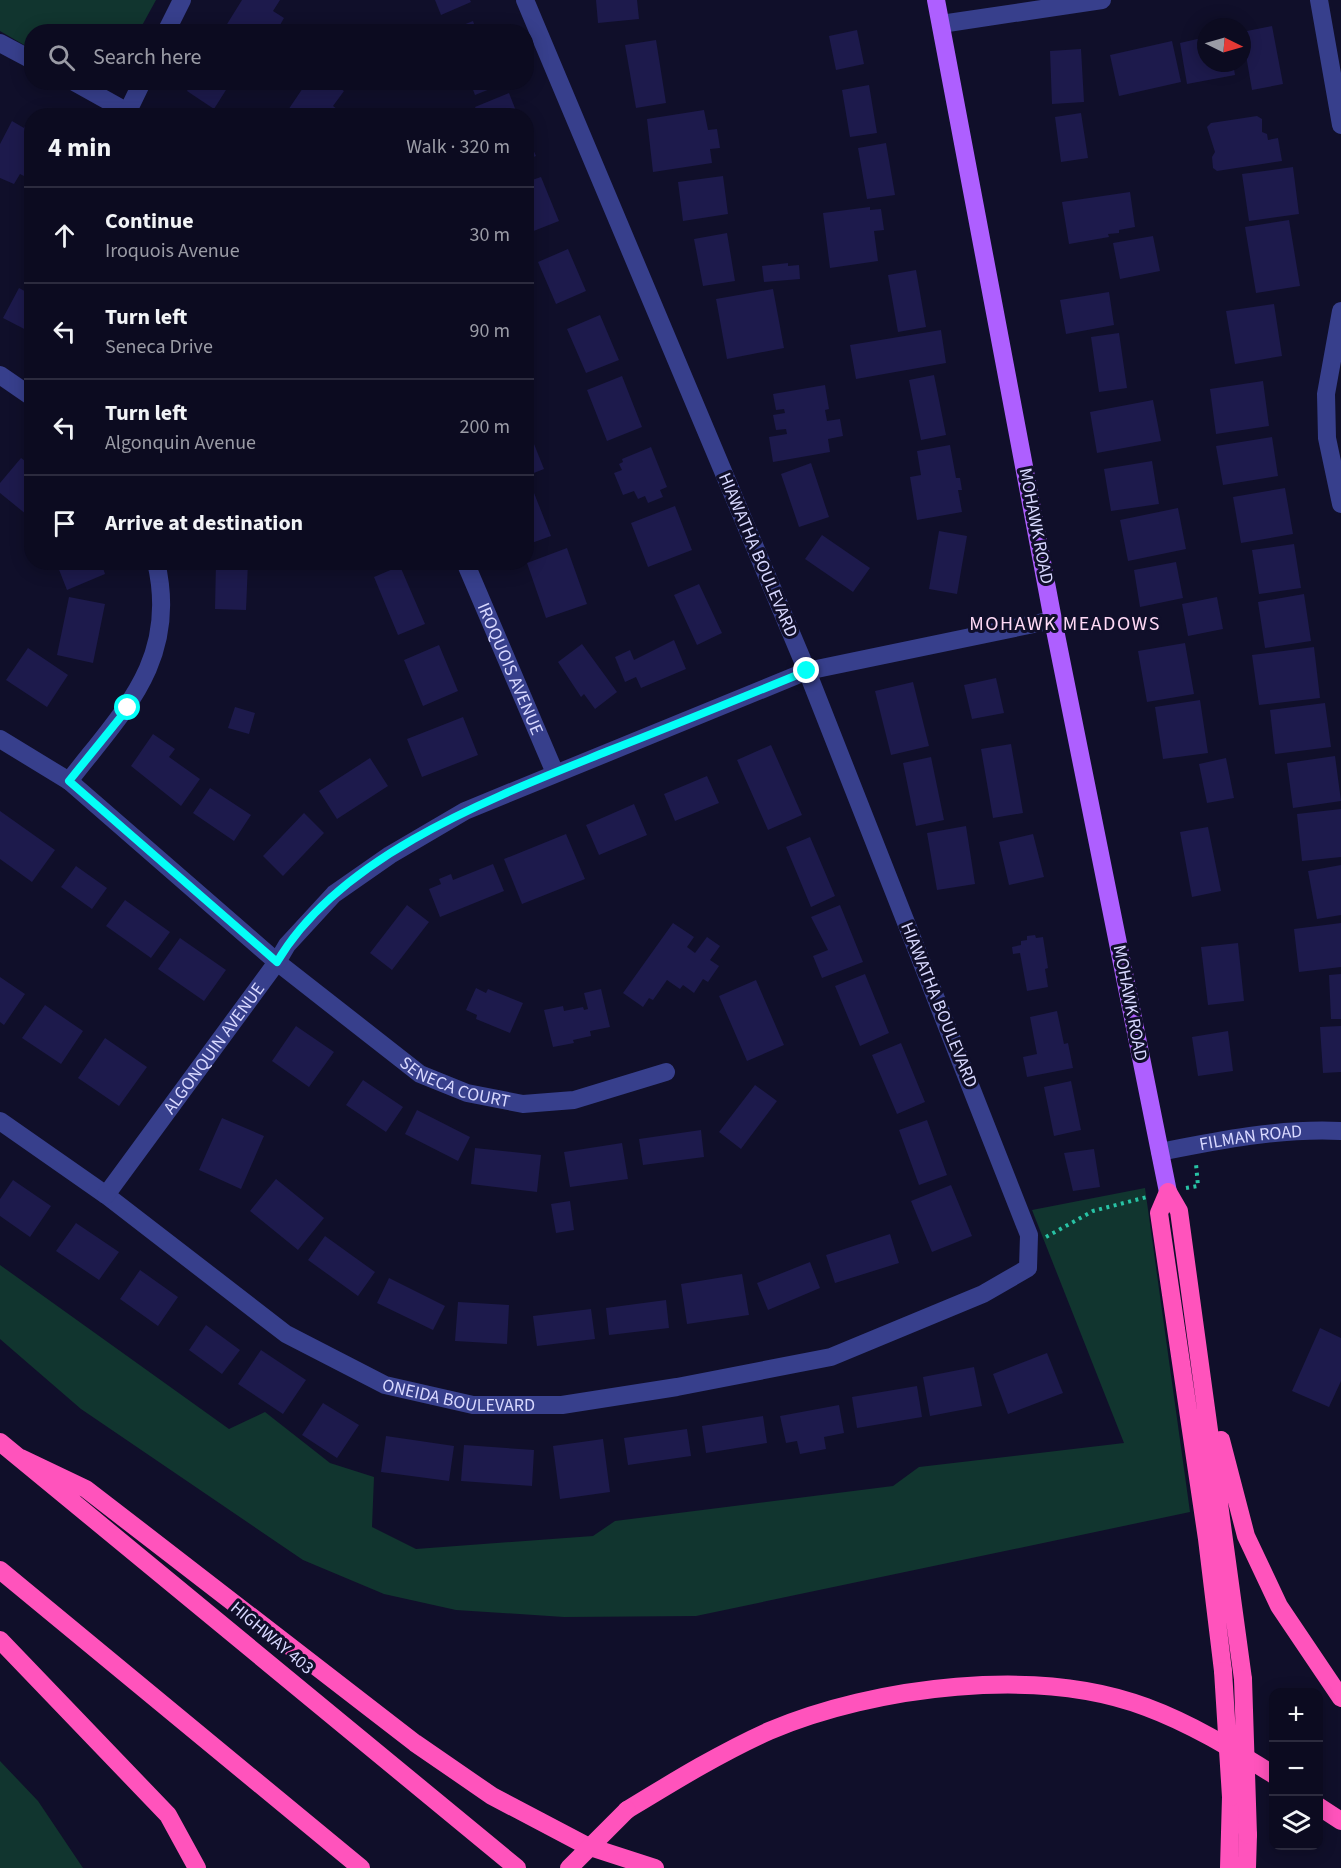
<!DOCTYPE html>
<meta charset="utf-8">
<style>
:root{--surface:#0c0b20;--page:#1a192d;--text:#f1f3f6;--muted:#9a9ba5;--line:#2c2b3e}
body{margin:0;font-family:"Source Sans 3",sans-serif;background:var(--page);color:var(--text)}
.controls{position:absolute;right:18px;bottom:18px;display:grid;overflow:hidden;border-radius:12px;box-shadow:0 3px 15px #0003}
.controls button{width:54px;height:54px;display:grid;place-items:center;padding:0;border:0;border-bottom:2px solid var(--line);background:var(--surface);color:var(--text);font:30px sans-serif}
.compass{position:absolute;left:1197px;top:18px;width:54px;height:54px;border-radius:50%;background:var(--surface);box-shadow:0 3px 15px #0003;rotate:95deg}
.stop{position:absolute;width:18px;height:18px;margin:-14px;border:4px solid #04fff7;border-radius:50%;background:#fff}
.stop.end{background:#04fff7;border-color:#fff;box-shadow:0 2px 6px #0008}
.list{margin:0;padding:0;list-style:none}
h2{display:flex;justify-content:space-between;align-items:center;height:78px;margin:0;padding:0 24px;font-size:26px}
h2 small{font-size:20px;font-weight:400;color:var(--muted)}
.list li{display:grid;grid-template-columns:39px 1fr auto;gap:18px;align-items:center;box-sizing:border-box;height:96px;padding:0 24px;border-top:2px solid var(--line)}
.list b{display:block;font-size:22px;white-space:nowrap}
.list p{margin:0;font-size:20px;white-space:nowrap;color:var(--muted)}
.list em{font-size:20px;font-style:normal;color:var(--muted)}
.icon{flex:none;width:33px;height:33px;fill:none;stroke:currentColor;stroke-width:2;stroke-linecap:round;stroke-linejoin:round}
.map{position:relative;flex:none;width:1341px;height:1868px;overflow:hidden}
.search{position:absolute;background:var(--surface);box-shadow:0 3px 15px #0003;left:24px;top:24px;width:510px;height:66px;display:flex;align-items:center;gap:15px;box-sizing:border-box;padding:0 21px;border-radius:24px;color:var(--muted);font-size:22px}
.panel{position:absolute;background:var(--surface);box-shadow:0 3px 15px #0003;left:24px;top:108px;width:510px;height:462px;border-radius:24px}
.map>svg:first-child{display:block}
</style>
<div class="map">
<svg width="1341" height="1868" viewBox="0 0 1341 1868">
<rect width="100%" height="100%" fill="#100f2a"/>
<!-- green -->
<path fill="#11352f" d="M0,0H156L139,31L32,32L31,49L0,31Z
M1145,1188L1190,1512L696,1616L564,1617L456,1610L384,1594L303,1560L81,1409L0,1339V1265L229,1429L265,1412L330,1463L374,1477L372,1527L416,1549L593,1536L615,1521L893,1486L919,1467L1124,1443L1032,1210Z
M0,1761L38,1801L83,1868H0Z"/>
<!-- building -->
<path fill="#1d1a4c" d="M242,0H280L273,11L284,18L276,32L224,29Z
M435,0H470L471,2L441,15Z
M596,0H637L639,19L598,23Z
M473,21L477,32H448V31Z
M1272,26L1283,84L1252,90L1242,32Z
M857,30L864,64L836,70L829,36Z
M1206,37V63H1233L1235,75L1187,84L1180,43Z
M656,40L666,103L636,108L625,45Z
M1172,41L1181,82L1119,96L1110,55Z
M1081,49L1084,102L1052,104L1050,51Z
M193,82H231L214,109L187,91Z
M307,82H332L344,91L333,106L346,116H284Z
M470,82H498L500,85L475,95Z
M869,85L877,133L850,137L842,90Z
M509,93L518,116H479L475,107Z
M704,110L708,130L717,129L720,148L710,149L712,163L653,172L647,119Z
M1081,113L1088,158L1061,162L1055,117Z
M1257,116L1262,119V132L1267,134L1268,140L1278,138L1282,161L1217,171L1213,168L1212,157L1215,152L1207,127L1211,123Z
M12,121L24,128L26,124L32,127V180L20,174L14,184L0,178V144Z
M526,134L536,156L526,160Z
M886,143L895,195L867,199L858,148Z
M1293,167L1299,214L1249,221L1242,174Z
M723,176L728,214L683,221L678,182Z
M541,177L559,221L526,234V182Z
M1130,192L1135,227L1119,230V233L1108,234L1109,237L1069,244L1062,202Z
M870,207V210L881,209L884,230L874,231L878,261L830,268L823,213Z
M1289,220L1300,286L1256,293L1245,227Z
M727,233L735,281L703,286L694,239Z
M1153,236L1160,271L1120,279L1113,243Z
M568,249L586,291L556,304L538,262Z
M788,263V266L799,265L800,279L764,282L762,266Z
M916,270L926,327L898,332L888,275Z
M19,288L32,295V333L3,318Z
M773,289L784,348L727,359L716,299Z
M1109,292L1114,325L1066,334L1060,300Z
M1274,304L1282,356L1235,364L1226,311Z
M600,315L619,360L586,373L567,329Z
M941,330L946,363L856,379L850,345Z
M1119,333L1127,388L1099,392L1091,337Z
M934,375L946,435L921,440L909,380Z
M622,376L642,427L607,441L587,390Z
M1263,381L1269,426L1216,434L1210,389Z
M825,385L829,409L825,410L827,421L840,419L843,436L828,439L830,452L773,462L769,437L787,434L786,429L776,430L773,415L785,413L784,409L776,410L773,394Z
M1153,400L1161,441L1097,453L1090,412Z
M526,424L544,469L526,476Z
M1272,437L1278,476L1223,485L1216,446Z
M950,445L956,478H960L962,490H958L962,512L917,520L910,477L921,475L917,451Z
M651,447L667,487L660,490L663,497L648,503L645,496L638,499L634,491L623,495L614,473L622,470L619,464L623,462L622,459Z
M21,458L32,466V519L0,493V483Z
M1152,461L1159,504L1111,511L1104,469Z
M811,463L829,517L799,527L781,474Z
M1285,488L1293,534L1241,543L1233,497Z
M534,493L551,536L526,545V496Z
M675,506L692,550L648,567L631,523Z
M1178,508L1186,549L1128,561L1120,520Z
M939,531L967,536L957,594L929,589Z
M822,535L870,568L853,592L805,559Z
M1294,544L1301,588L1259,594L1252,550Z
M567,548L587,604L546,618L527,563Z
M56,562H101L105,574L67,590Z
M216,562H248L246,610L215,609Z
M1176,562L1183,598L1140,607L1134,570Z
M400,566L425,624L398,635L374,577Z
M699,584L722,633L697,645L674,595Z
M1304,594L1311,641L1265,648L1258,602Z
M69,597L105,604L93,663L57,655Z
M1217,597L1223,629L1188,636L1182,604Z
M674,640L686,669L641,688L636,677L625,682L615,657L630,650L634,660Z
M1185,643L1194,694L1147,702L1138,651Z
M582,644L617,692L595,709L584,694L581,697L558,662Z
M439,645L458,691L423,706L404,660Z
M1314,647L1320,698L1259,705L1252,655Z
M28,648L68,675L47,707L6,680Z
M996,678L1004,713L972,719L964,685Z
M913,682L929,746L891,755L875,691Z
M1200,700L1208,753L1163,759L1155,707Z
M1325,703L1331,747L1275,754L1270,710Z
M235,707L255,713L249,734L228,728Z
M463,717L478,755L422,777L407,739Z
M153,734L175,749L169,757L200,779L181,806L131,766Z
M1011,744L1023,813L993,818L981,749Z
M771,745L802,815L768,830L737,760Z
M1335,756L1341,801L1293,808L1287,763Z
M931,757L944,820L916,826L903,763Z
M370,758L388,786L337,819L319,791Z
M1226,758L1234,798L1207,803L1199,764Z
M707,776L719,803L675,821L664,794Z
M210,788L251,815L234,841L193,813Z
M634,804L647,835L599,855L586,825Z
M1341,809V857L1302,861L1297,814Z
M0,811L55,850L32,882L0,859Z
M304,813L324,833L283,876L263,856Z
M966,826L975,884L937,890L927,833Z
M1208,827L1221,891L1192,897L1180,832Z
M566,834L585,879L522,904L504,859Z
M1033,834L1044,877L1009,885L999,842Z
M810,837L835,896L811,907L786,847Z
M493,864L504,891L440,917L429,889L441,884L439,879L451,874L453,880Z
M1341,865V915L1317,919L1308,871Z
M76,866L107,888L92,909L61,887Z
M125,900L170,932L151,958L106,926Z
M407,905L429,922L392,970L370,953Z
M840,905L863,962L822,978L813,956L828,950L811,917Z
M673,923L694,937L687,947L695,953L707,937L720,946L710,960L719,966L708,982L703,979L694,993L683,985L680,989L667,980L653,1000L649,998L643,1007L623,993Z
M1341,923V967L1299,972L1294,929Z
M1035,935L1036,938L1043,937L1048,968L1045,969L1048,987L1027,991L1020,953L1013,954L1012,947L1021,945V941L1027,940V936Z
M180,938L226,970L204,1001L158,969Z
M1238,943L1244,1001L1208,1005L1201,947Z
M865,974L889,1033L860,1046L835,986Z
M1341,974V1019H1331L1329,975Z
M0,977L25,994L4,1025L0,1022Z
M756,980L784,1045L747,1061L719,996Z
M476,988L486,993L488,989L523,1003L510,1033L476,1019L477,1015L466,1010Z
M601,989L610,1027L590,1031L591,1036L573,1040L574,1043L553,1047L544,1010L563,1006L564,1011L583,1007L584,1010L588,1009L584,993Z
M45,1005L83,1031L61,1064L22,1038Z
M1057,1011L1064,1044L1068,1043L1073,1068L1027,1077L1023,1057L1037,1054L1030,1017Z
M296,1026L334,1052L309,1087L272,1061Z
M1341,1026V1072L1323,1073L1320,1027Z
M1228,1031L1233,1071L1198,1076L1192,1037Z
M105,1038L147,1067L119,1106L78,1078Z
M901,1043L925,1102L897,1114L872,1055Z
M363,1080L403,1107L386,1132L346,1105Z
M1071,1081L1081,1130L1054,1136L1044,1087Z
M755,1085L777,1101L741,1149L719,1132Z
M417,1110L470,1137L458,1161L405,1134Z
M222,1118L264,1136L241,1189L199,1170Z
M927,1120L947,1175L919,1185L899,1130Z
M701,1130L704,1157L643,1165L639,1139Z
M622,1143L628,1179L570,1187L564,1152Z
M475,1148L541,1155L537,1192L471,1184Z
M1094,1149L1100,1187L1073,1191L1064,1153Z
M276,1179L324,1218L298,1250L250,1211Z
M13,1180L51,1206L30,1237L0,1216V1199Z
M951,1185L972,1236L932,1252L911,1201Z
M570,1201L574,1230L556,1233L551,1204Z
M76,1223L119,1252L99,1280L56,1251Z
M890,1234L899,1263L835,1283L826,1255Z
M325,1236L375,1272L358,1296L308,1260Z
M810,1262L820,1288L768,1310L757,1283Z
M140,1270L178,1297L158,1326L120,1299Z
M742,1274L749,1315L687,1324L681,1284Z
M389,1278L445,1306L433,1330L377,1303Z
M666,1300L669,1328L609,1335L606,1308Z
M458,1302L509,1305L507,1344L455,1341Z
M591,1309L595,1339L537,1346L533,1316Z
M206,1325L240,1350L222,1374L189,1350Z
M1320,1328L1341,1338V1381L1329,1407L1292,1391Z
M261,1350L306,1380L283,1414L238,1384Z
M1047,1353L1063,1393L1008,1414L993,1374Z
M974,1367L982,1406L930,1416L923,1377Z
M917,1386L922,1417L857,1428L852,1397Z
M323,1403L359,1425L337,1458L302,1435Z
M839,1405L844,1433L824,1437L826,1449L800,1454L797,1441L786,1443L780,1416Z
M763,1416L767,1443L706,1453L702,1426Z
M687,1429L691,1456L628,1465L624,1438Z
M386,1436L454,1446L449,1481L381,1472Z
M603,1439L610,1492L560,1499L553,1446Z
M464,1445L534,1450L532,1486L461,1481Z"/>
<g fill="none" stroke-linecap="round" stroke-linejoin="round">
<!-- path -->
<path stroke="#28c3a5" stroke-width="4" stroke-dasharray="3 4.5" stroke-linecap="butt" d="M1186,1188L1198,1186L1196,1164
M1046,1237L1093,1211L1147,1197"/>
<!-- minor -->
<g stroke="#373f8c" stroke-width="18">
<path d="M1319,0L1341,125"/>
<path d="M941,24L1102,0"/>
<path d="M166,32L182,0"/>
<path d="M0,43L32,60"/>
<path d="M74,82L135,116"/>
<path d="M128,111L142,82"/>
<path d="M1341,311L1326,394L1327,438L1341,504"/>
<path d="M0,375L32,397"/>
<path id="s1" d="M465,562L555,773"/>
<path id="s2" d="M0,739L69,781L277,962L420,1074L467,1093L523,1104L574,1100L666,1072"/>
<path d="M69,781C123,711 179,660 156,562"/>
<path id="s3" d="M0,1121L106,1195L286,1334L385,1385L473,1405H562L677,1387L831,1357L983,1294L1028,1268L1029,1235L807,671L525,0"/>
<path id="s4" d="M1160,1152C1220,1140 1280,1128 1341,1131"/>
<path id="s5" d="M106,1195L277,962L287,945L334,894L390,855L465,811L807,671L1053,620"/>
</g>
<!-- major -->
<path stroke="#ae5fff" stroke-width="18" d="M936,0L1053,620L1168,1192"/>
<!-- highway -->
<path stroke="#ff53bc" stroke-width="18" d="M1168,1192L1179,1211L1243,1679
M1168,1192L1159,1213L1207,1539L1223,1671
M1221,1440L1246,1536L1279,1606L1341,1698
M0,1442L517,1868
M21,1458L86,1489L415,1743L492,1796L587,1846L655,1868
M0,1570L361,1868
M0,1640L168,1815L197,1868
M1318,1806L1341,1821
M627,1810C673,1782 720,1753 769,1731C875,1686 1038,1666 1146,1707C1192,1724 1232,1749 1274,1775
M1229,1868L1231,1797
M1247,1868L1248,1835"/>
<!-- highway-bridge -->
<path stroke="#ff53bc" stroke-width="18" d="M1223,1671L1231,1797
M1243,1679L1248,1835
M569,1868L627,1810"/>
</g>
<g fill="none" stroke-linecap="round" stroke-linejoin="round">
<!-- route -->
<path stroke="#04fff7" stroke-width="8" d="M128,708L69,781L277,962C340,854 497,796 608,751C675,725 741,698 807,671"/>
</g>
<g text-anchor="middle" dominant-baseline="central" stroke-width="6" stroke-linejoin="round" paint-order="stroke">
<!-- street labels -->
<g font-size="18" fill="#d8d8ff" stroke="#100f2a">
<text transform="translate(1036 526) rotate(79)">MOHAWK ROAD</text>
<text transform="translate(758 555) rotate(67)">HIAWATHA BOULEVARD</text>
<text stroke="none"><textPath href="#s1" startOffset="116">IROQUOIS AVENUE</textPath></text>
<text transform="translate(1130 1003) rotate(79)">MOHAWK ROAD</text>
<text transform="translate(939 1005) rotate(68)">HIAWATHA BOULEVARD</text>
<text stroke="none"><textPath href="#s5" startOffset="182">ALGONQUIN AVENUE</textPath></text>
<text stroke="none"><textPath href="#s2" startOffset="574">SENECA COURT</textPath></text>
<text stroke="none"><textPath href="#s4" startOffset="92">FILMAN ROAD</textPath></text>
<text stroke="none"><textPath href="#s3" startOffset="543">ONEIDA BOULEVARD</textPath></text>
<text transform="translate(272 1638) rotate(40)">HIGHWAY 403</text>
</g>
<!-- neighbourhood labels -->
<g font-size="20" letter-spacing="1.5" fill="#ffdaf6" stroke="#100f2a">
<text x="1065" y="624">MOHAWK MEADOWS</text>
</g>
</g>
</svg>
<div class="controls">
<button>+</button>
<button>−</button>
<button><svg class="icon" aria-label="layers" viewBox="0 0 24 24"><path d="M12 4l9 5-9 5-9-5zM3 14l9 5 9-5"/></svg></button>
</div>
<svg class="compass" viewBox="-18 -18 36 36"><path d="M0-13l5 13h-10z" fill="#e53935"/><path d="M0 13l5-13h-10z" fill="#9a9ba5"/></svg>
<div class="stop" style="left:128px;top:708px"></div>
<div class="stop end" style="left:807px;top:671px"></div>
<div class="search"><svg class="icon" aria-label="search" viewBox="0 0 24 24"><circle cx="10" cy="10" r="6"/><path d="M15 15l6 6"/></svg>Search here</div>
<section class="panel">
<h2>4 min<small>Walk · 320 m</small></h2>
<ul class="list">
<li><svg class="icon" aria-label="ahead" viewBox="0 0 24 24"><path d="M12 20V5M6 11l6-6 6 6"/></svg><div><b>Continue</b><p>Iroquois Avenue</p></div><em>30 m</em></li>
<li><svg class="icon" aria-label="left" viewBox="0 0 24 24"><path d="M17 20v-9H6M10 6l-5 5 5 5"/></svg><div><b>Turn left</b><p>Seneca Drive</p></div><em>90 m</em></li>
<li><svg class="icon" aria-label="left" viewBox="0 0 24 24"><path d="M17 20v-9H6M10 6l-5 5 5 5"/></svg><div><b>Turn left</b><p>Algonquin Avenue</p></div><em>200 m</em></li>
<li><svg class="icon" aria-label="arrive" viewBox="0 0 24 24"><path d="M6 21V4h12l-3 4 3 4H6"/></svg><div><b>Arrive at destination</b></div></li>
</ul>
</section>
</div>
